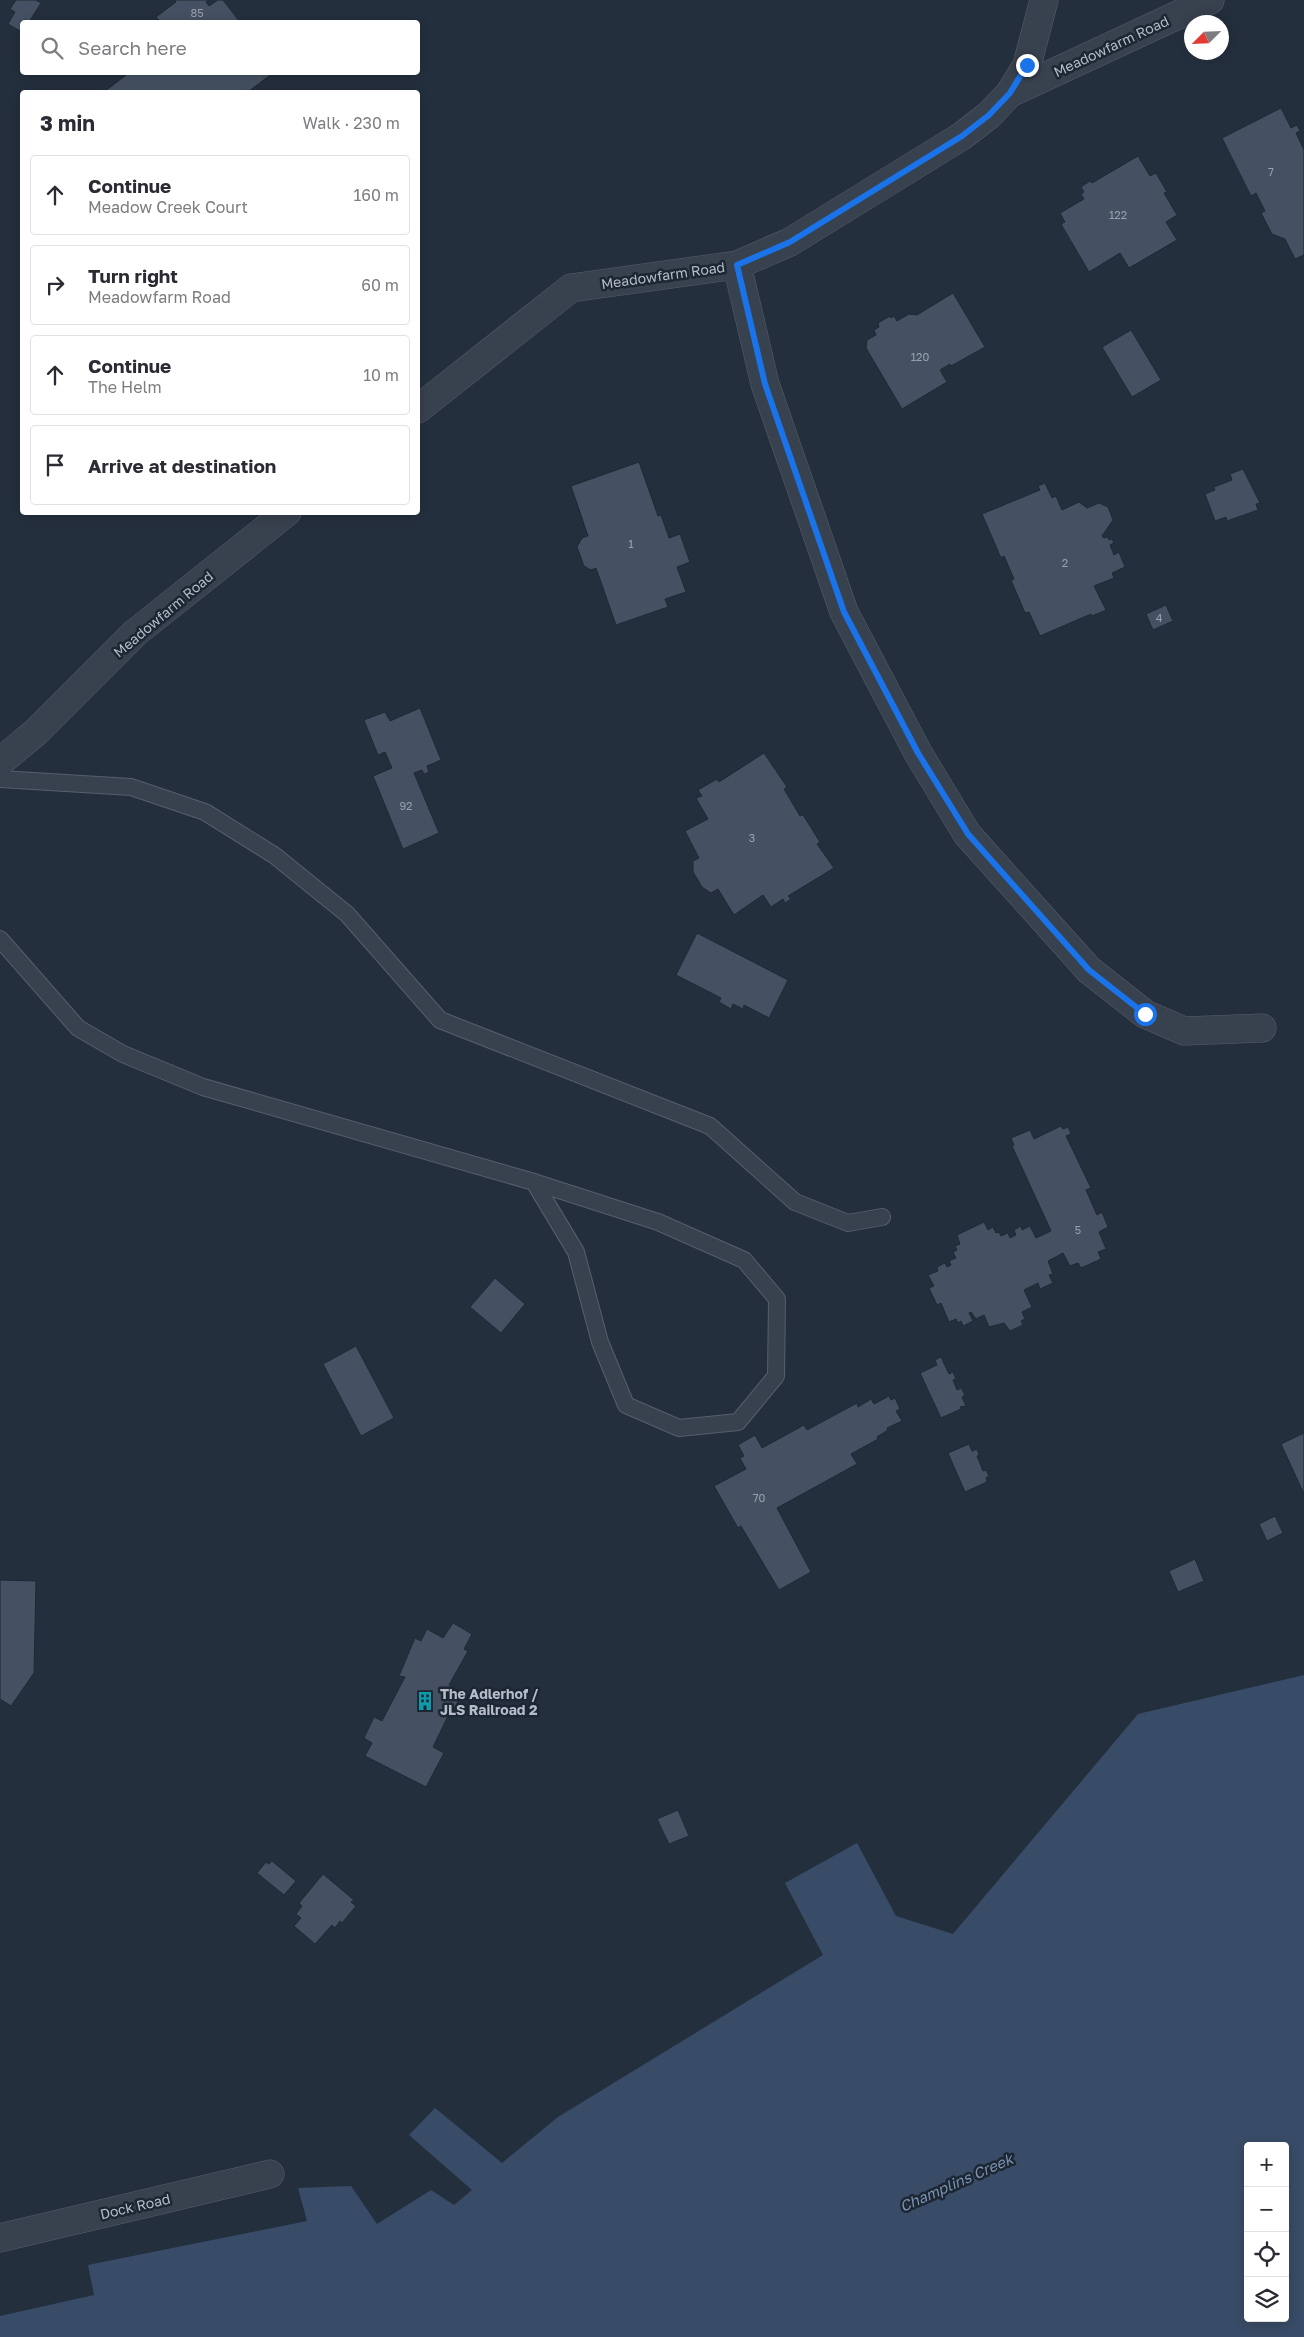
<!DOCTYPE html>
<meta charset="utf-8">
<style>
:root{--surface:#fff;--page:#f7f7f7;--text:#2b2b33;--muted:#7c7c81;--line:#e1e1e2}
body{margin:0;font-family:"Golos Text",sans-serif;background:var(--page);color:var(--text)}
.controls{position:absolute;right:15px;bottom:15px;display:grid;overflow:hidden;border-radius:5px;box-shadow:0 2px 12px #0003}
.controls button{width:45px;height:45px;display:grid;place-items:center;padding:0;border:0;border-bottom:1px solid var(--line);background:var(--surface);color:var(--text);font:25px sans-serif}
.compass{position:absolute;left:1184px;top:15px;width:45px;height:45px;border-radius:50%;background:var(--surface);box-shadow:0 2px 12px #0003;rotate:246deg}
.stop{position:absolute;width:15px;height:15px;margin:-11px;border:4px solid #1a73e8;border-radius:50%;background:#fff}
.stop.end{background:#1a73e8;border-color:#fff;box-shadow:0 1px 5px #0008}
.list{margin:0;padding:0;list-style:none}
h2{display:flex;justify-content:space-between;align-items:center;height:65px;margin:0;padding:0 20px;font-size:21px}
h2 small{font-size:16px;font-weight:400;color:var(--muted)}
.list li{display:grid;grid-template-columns:32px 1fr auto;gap:15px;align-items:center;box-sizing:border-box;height:80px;margin:0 10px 10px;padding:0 10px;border:1px solid var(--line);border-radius:5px}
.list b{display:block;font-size:19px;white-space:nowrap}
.list p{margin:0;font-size:16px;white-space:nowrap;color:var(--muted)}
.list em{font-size:16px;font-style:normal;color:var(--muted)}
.icon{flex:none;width:28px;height:28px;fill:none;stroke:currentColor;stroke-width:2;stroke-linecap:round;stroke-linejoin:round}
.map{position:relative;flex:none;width:1304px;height:2337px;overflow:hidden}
.search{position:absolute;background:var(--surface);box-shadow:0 2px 12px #0003;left:20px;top:20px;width:400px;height:55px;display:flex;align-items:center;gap:12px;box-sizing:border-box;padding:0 18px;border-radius:5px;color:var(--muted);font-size:19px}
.panel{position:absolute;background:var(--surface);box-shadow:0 2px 12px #0003;left:20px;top:90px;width:400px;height:425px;border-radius:5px}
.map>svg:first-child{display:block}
</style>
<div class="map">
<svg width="1304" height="2337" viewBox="0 0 1304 2337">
<rect width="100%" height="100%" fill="#242f3e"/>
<!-- water -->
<path fill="#394c67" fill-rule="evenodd" d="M1304,1675V2337H0V2316L94,2295L88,2265L307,2221L298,2188L351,2186L377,2224L431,2190L454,2205L472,2190L409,2135L435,2108L502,2163L558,2117L823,1955L785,1883L857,1843L896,1916L953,1934L1138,1714ZM1248,2146H1285V2318H1248Z"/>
<!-- building -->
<path fill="#455162" stroke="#1f2835" d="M16,0H36L41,3L29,22L26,20L22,22L20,31L8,24L15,12L10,9Z
M175,0H209L206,2L209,6L218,0H223L240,22H161L156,17L176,2Z
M130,72H274L248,92H104Z
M1281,108L1291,128L1297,125L1300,131L1296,133L1304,150V255L1295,259L1285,239L1272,234L1261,213L1265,211L1256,193L1251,196L1222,138Z
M1138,156L1150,176L1156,173L1167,192L1164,193L1177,215L1166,222L1177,240L1129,268L1120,253L1089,272L1061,224L1065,222L1060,213L1084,199L1081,194L1084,192L1081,187L1090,181L1092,183Z
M953,293L985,347L951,366L950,364L940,370L947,382L902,409L866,348L867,340L876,335L874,330L879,327L878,323L890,316L891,318L894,316L897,321L909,314L917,315Z
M1131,330L1161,380L1132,397L1102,347Z
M639,462L658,516L661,515L669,538L680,534L690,562L677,567L686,592L665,599L668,607L616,625L596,568L591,570L584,566L577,547L582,538L588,536L571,486Z
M1243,469L1260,503L1256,504L1258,510L1227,521L1226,517L1215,521L1205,494L1215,490L1214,487L1232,480L1230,474Z
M1045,483L1052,498L1056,496L1062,510L1079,502L1087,508L1099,503L1108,507L1113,520L1102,536L1104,538L1108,537L1109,540L1112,539L1114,543L1110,545L1114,555L1119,552L1125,567L1112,573L1114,578L1094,586L1106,610L1092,616L1091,614L1040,636L1029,612L1025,613L1011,580L1014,579L1004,556L1001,558L982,514L1040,490L1038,486Z
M1166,605L1173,621L1153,630L1146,614Z
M420,708L441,760L427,766L429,772L424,774L422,770L414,773L439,833L403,849L373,776L392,768L385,752L378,755L364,720L385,712L390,721Z
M764,753L787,787L784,789L800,816L803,815L820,842L817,844L834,868L788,896L791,899L785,903L783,899L771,907L763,895L734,915L718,889L711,893L702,887L693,872V861L699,858L685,831L708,819L696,798L702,796L698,790L717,779L719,782Z
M697,933L788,980L769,1018L744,1005L743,1009L733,1004L731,1009L719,1002L721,998L676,975Z
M1061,1126L1063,1129L1068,1127L1071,1134L1066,1136L1091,1188L1086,1190L1097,1215L1102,1212L1108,1227L1099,1232L1106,1249L1098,1252L1101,1259L1081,1268L1078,1263L1070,1266L1063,1253L1048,1261L1053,1274L1049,1275L1053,1283L1040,1289L1038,1283L1024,1290L1032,1307L1022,1312L1025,1319L1021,1321L1023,1325L1010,1331L1004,1323L989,1327L984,1315L976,1319L971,1312L969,1313L973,1321L963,1326L961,1321L958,1323L956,1319L949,1322L941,1303L937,1305L929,1288L934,1286L928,1275L938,1271L937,1267L945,1263L947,1267L951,1265L949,1261L956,1258L953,1252L957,1250L955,1246L960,1244L957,1235L984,1222L988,1230L993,1227L996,1233L999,1232L1001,1236L1008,1233L1010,1238L1016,1235L1014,1230L1021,1226L1022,1230L1030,1226L1036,1238L1051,1231L1012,1146L1014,1145L1011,1138L1030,1130L1034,1139Z
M495,1278L525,1304L501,1333L470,1307Z
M356,1346L394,1418L361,1436L323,1364Z
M941,1357L949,1374L953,1372L956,1379L953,1380L957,1390L961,1388L965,1395L962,1397L966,1406L960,1407L961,1409L941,1418L920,1373L937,1365L935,1360Z
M889,1396L891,1400L895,1398L900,1409L896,1411L902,1421L887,1428L888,1430L877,1437L878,1439L851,1454L857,1464L777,1508L811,1572L779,1590L741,1526L738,1528L714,1486L746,1469L740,1458L744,1456L738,1445L755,1435L762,1448L804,1425L807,1430L857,1403L858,1407L871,1399L874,1404Z
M1304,1433V1494L1281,1444Z
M969,1444L972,1451L977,1449L979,1455L977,1456L983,1471L986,1470L989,1476L986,1478L987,1482L965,1492L948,1453Z
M1275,1516L1283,1533L1267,1541L1259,1524Z
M1195,1559L1204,1581L1178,1592L1169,1571Z
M0,1580L36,1581L34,1673L11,1706L0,1699Z
M453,1623L472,1634L464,1649L468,1651L449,1685L462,1693L454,1710H451L433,1747L444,1753L426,1787L365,1756L372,1743L364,1738L374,1717L382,1721L405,1677L399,1676L415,1638L421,1641L427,1629L443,1638Z
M678,1810L689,1836L669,1844L657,1819Z
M272,1861L296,1881L284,1895L257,1873L266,1862L269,1864Z
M323,1874L354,1900L351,1902L356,1906L342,1923L340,1921L335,1928L332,1925L315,1944L294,1926L301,1918L296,1914L302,1906L299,1903Z"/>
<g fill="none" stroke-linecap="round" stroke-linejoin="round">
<!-- lane casing -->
<g stroke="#565f6c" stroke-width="18">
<path id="lane" d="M0,779L131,787L205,812L274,855L347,914L440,1020L710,1126L795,1202L848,1223L882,1217
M0,939L78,1028L123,1054L203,1087L534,1182L658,1222L744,1260L777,1299L776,1376L738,1422L679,1428L626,1405L600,1342L576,1252L534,1182"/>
</g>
<!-- street casing -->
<g stroke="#565f6c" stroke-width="29">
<path id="street" d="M1010,93L1027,65L1044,0
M737,265L765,384L844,612L918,753L967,834L1089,970L1145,1014L1184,1031L1262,1028
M418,409L571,288L737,265L790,242L962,136L989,115L1010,93L1210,0
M0,762L36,732L135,633L287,512
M0,2238L270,2174"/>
</g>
<!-- lane -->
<use href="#lane" stroke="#38414e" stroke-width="16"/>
<!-- street -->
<use href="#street" stroke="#38414e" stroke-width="28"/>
</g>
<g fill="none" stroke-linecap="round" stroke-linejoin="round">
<!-- route -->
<path stroke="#1a73e8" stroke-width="6" d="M1027,65L1010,93L989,115L962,136L790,242L737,265L765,384L844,612L918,753L968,834L1089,970L1145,1014"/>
</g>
<!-- icons -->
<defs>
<g id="building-bare" transform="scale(1.5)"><path d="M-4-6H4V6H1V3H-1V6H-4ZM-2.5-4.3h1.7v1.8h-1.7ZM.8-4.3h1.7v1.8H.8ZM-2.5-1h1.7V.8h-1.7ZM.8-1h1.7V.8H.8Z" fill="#0f9aa8" stroke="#1d2633" stroke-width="2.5" paint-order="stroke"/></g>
</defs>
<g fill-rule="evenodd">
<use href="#building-bare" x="425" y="1701"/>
</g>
<g text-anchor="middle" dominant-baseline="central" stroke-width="5" stroke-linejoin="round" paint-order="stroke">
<!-- number labels -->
<g font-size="11" fill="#98a1af">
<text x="197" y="12">85</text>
<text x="1271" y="171">7</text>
<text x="1118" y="214">122</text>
<text x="920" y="356">120</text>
<text x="631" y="543">1</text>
<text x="1065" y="562">2</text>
<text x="1159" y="617">4</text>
<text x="406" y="805">92</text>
<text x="752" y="837">3</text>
<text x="1078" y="1229">5</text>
<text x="759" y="1497">70</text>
</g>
<!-- street labels -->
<g font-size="14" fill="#b4bcc9" stroke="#1d2633">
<text transform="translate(1111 46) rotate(-25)">Meadowfarm Road</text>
<text transform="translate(663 275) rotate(-8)">Meadowfarm Road</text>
<text transform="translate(163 614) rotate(-40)">Meadowfarm Road</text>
<text transform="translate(135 2206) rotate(-13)">Dock Road</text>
</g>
<!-- poi labels -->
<g font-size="14" font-weight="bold" fill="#b4bcc9" stroke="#1d2633" text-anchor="start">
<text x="440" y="1693">The Adlerhof /<tspan x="440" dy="16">JLS Railroad 2</tspan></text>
</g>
<!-- water labels -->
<g font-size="15" font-style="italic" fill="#7c92b1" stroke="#1d2633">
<text transform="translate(956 2182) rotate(-24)">Champlins Creek</text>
</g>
</g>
</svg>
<div class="controls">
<button>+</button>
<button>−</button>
<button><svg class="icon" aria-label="locate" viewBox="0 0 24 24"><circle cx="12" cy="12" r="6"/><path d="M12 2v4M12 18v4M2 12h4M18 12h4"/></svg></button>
<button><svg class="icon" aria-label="layers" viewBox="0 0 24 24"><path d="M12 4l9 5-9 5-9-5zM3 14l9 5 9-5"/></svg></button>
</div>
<svg class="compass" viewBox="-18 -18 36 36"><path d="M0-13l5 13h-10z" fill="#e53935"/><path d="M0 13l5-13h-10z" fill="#7c7c81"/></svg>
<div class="stop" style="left:1145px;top:1014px"></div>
<div class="stop end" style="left:1027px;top:65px"></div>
<div class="search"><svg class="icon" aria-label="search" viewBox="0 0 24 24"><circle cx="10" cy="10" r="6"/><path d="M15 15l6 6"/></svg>Search here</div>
<section class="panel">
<h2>3 min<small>Walk · 230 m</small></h2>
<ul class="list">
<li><svg class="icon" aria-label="ahead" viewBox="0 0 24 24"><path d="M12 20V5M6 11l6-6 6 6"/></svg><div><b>Continue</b><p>Meadow Creek Court</p></div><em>160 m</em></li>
<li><svg class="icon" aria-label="right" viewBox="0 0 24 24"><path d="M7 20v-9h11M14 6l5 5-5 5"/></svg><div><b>Turn right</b><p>Meadowfarm Road</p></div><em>60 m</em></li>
<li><svg class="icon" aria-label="ahead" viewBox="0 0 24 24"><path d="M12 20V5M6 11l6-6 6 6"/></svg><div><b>Continue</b><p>The Helm</p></div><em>10 m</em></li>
<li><svg class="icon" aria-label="arrive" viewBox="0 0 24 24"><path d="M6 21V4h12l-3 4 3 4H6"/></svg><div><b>Arrive at destination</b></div></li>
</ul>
</section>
</div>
